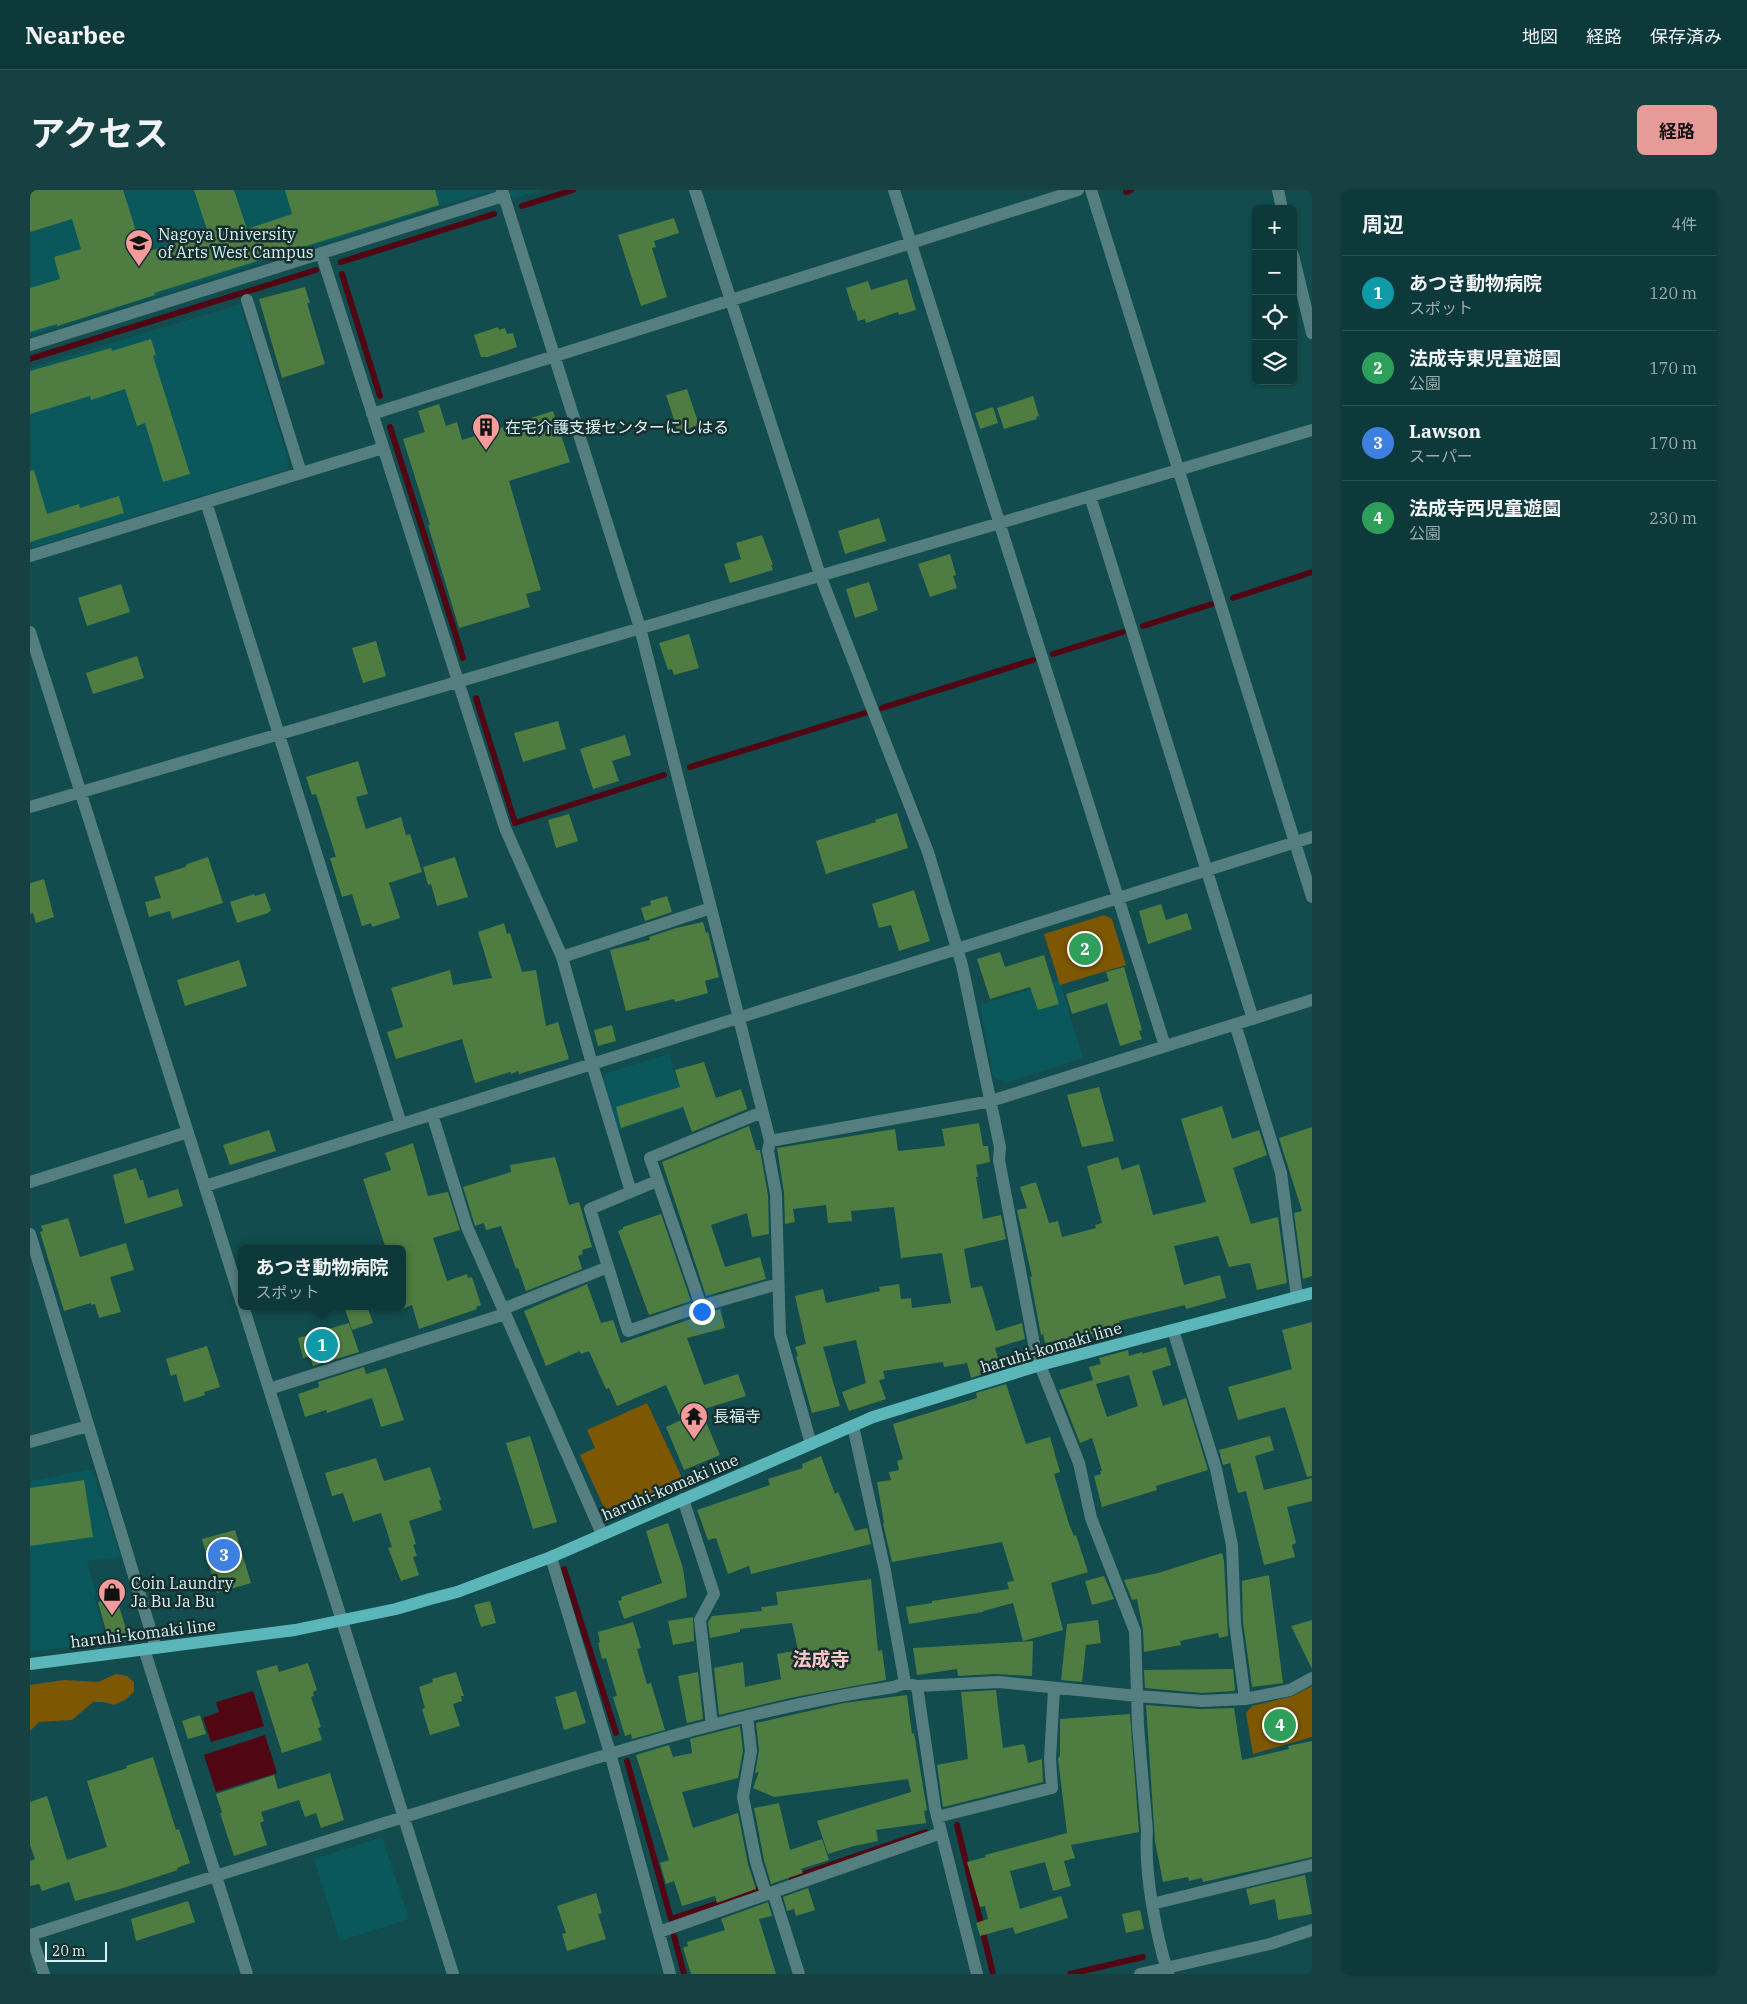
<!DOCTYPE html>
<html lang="ja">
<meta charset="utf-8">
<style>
:root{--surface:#0e393a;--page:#174042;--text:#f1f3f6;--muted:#9bacaf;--line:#2e5354;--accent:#e69b98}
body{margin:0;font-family:"IBM Plex Serif","Noto Sans JP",serif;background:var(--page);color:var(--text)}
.controls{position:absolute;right:15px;top:15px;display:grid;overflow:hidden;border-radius:8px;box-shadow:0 1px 4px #0004}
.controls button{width:45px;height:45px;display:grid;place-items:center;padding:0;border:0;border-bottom:1px solid var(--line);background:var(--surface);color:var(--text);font:25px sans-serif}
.scale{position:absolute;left:15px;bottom:12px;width:62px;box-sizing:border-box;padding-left:5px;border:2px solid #d8f3f4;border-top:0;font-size:14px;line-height:18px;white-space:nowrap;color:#d8f3f4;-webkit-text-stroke:4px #172e2f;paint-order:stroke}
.you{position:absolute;left:671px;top:1121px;width:18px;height:18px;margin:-12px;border:4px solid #fff;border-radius:50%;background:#1a73e8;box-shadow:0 0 0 8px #1a73e833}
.badge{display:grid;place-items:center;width:32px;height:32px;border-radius:50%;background:var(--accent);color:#fff;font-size:16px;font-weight:700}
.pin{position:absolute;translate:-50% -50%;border:2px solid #fff;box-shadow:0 1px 5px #0006}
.popup{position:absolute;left:208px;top:1055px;width:168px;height:65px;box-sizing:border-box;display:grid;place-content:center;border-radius:8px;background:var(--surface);filter:drop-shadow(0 1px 4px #0005);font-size:16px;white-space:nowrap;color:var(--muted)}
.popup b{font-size:19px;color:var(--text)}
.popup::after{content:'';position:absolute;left:50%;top:100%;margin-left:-10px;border:10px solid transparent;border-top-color:var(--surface)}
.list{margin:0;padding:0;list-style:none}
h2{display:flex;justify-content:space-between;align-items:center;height:65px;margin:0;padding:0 20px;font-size:21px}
h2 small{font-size:16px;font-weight:400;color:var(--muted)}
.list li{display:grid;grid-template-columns:32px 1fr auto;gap:15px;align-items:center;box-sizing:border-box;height:75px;padding:0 20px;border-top:1px solid var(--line)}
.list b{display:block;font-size:19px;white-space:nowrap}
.list p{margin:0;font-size:16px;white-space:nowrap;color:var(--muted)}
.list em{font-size:16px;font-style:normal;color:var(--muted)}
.icon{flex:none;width:28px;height:28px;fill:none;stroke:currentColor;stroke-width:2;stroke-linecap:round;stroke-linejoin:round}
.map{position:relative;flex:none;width:1282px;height:1784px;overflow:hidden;border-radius:8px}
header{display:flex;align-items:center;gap:30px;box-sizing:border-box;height:70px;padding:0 25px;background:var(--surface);border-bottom:1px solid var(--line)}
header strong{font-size:24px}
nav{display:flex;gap:28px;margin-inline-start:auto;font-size:18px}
.intro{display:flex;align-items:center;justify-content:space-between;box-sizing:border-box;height:120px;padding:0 30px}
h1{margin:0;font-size:35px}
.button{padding:12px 22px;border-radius:8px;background:var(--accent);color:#111;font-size:18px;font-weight:700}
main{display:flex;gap:30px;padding:0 30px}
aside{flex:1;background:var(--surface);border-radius:8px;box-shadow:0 1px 4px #0004}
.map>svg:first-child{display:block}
</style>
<header>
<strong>Nearbee</strong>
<nav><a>地図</a><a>経路</a><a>保存済み</a></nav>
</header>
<div class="intro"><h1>アクセス</h1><a class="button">経路</a></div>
<main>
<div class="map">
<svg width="1282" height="1784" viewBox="0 0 1282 1784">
<rect width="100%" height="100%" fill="#124c4e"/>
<!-- built -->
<path fill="#0a585b" d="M0,0H512L484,8L456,2L0,146Z
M210,114L259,273L256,280L1,358L0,178Z
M1029,790L1053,868L975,893L963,886L950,815Z
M639,864L655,916L652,917L653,919L588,940L572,890L577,883Z
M62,1279L91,1367L57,1371L66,1405L64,1406L76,1452L0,1462V1291Z
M352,1647L379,1729L310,1751L284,1669Z"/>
<!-- green -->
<path fill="#7d5701" d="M1074,725L1082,729L1096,775L1030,795L1014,744Z
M617,1213L654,1292L582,1325L577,1324L550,1265L565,1258L557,1240Z
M86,1484L97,1486L104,1492V1502L95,1510L84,1515L73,1512H63L42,1530L9,1532L0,1541V1495L34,1490L68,1492Z
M1282,1496V1547L1223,1564L1216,1523L1222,1516L1263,1506Z"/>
<!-- water -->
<path fill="#500713" d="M223,1501L234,1536L181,1552L173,1528L189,1522L186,1512Z
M235,1545L247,1583L186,1602L174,1565Z"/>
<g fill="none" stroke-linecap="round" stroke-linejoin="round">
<!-- stream -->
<path stroke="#500713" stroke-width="6" d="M1096,2L1101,0
M492,16L543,0
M311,72L464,24
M312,84L350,206
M0,169L286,80
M360,237L433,468
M1203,408L1282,382
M1113,436L1182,414
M1023,464L1093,442
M446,508L485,633L634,585
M852,518L1003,470
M660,577L835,523
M534,1379L586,1543
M597,1571L641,1729L727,1700
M927,1635L963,1784
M762,1688L896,1642
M644,1746L654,1784
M1040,1784L1113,1767"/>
</g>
<!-- building -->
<path fill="#4f7d41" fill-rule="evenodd" d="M0,0H93L113,63L178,43L164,0H204L217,39L262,24L255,0H405L409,15L124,103L125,105L27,136V134L0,142V98L30,89L24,67L51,59L42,29L0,42Z
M644,28L649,43L624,51L626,57L622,58L637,107L611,116L588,45Z
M877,89L886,120L869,125L868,122L836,133L835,129L828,131L825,120L823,121L816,98L838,91L841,100Z
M275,97L280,113H277L295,174L252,188L229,109Z
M468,137L469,140L475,138L477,144L483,143L487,157L458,167H451L444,145Z
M121,149L126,165L123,166L160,284L133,292L115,233L107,236L95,199L61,210L60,206L0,224V181L81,158L82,161Z
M657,199L669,235L648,242L636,205Z
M1003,206L1009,226L1006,227L1007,229L974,239L967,218Z
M409,214L416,236L427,232L432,250L523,221L540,272L479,291L511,400L496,404L500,417L429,438L398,335H400L373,249L395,242L388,221Z
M963,217L968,233L950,239L945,223Z
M4,280L17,324L49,314L50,318L89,306L94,323L0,352V281Z
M849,328L856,351L815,364L808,341Z
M732,345L743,375H741L743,380L700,393L694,374L711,369L706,353Z
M920,364L926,385L923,386L927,398L900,407L888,374Z
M839,392L848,420L825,428L816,399Z
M91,394L100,422L57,436L48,408Z
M659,444L669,478L644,485L642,479L638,480L629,453Z
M346,451L356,486L333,493L322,458Z
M107,466L114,488L63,504L56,483Z
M528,531L536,559L493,572L484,543Z
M595,545L601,565L582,571L589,591L563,599L550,559Z
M328,571L338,604L326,607L336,639L371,627L376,645L380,644L392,682L359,693L370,728L342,737L341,733L332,736L322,704L312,707L300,668L306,667L286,604L282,605L276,587Z
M867,623L878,658L796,684L786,651L846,632L845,630Z
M539,624L548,651L526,658L518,630Z
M178,667L193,713L142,729L140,721L119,727L115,712L131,708L124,687L155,677L157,674Z
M425,667L438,707L407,716L401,694L398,695L393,677Z
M14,689L24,727L6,733L3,723L0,724V693Z
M884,700L900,751L869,761L861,735L849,738L842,714Z
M235,703L241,720L238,723L207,733L200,712L224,704L225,706Z
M637,706L642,722L615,731L611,718L621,715L620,711Z
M1131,714L1136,730L1157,723L1162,739L1118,754L1109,721Z
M673,732L676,743L678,742L689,787L675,791L678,803L645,812L644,809L596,821L580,760L620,750L619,747L646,738Z
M474,733L477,744L480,743L492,782L506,780L516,836L528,832L539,869L489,884L488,881L481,884L480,882L445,893L432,849L366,869L357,842L373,837L361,798L420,780L423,795L462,788L448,742Z
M970,762L975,777L1014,765L1029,814L1008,820L1000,797L960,809L947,769Z
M209,770L217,796L155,816L147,790Z
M1094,777L1112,840L1109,841L1112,849L1090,856L1077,813L1042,824L1036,804L1079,791L1076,782Z
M582,835L586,851L568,856L564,840Z
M674,872L686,908L711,899L717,919L662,942L653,917L591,938L586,917L650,897L645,880Z
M1069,897L1084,951L1052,957L1037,905Z
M1192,916L1202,949L1229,940L1237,965L1203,978L1221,1034L1248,1027L1257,1093L1227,1100L1220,1073L1199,1077L1188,1046L1144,1056L1154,1095L1190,1085L1196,1108L1156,1119L1155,1115L1089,1131L1093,1145L1065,1152L1062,1144L1015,1153L1013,1144L1011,1145L1000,1087H1002L987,1020L997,1018L990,997L1006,992L1019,1033L1028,1031L1032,1047L1066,1038L1065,1035L1072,1033L1057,976L1088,967L1092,980L1109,974L1123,1025L1176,1012L1151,929Z
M949,933L953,956H958L960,972L946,975L948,987H946L953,1029L971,1025L976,1049L934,1059L941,1098L952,1096L966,1141L992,1133L995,1149L965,1158L971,1178L941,1188L937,1173L914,1177L913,1172L853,1181L855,1189L849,1190L856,1209L819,1221L812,1202L836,1193L826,1150L793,1157L810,1216L782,1223L766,1167L768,1166L765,1157L776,1154L765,1106L793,1099L796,1113L850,1101L849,1097L869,1094L871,1109L881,1108L882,1118L921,1113L912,1063L871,1068L864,1017L821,1021L822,1031L798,1033L796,1015L763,1019L765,1032L755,1034L754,1003L747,958L865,939L868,961L915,956L912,939Z
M719,936L726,960H730L738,1005L739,1044L722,1047L717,1023L681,1035L695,1077L730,1067L736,1089L676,1106L632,972Z
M1282,937V1086L1273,1089L1264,1023L1272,1021L1249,948Z
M239,940L246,961L200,975L193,955Z
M383,953L398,1006L418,1002L430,1040L403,1048L417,1091L437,1084L438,1088L442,1087L451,1115L446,1117L447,1119L389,1139L382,1115L372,1119V1059H356L333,989L361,980L355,963Z
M525,967L539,1015L549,1012L562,1057L552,1060L553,1064L548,1066L552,1079L496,1101L488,1078L486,1079L471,1036L456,1040L454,1033L445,1036L433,997L481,982L480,975Z
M106,978L110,990H113L118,1008L148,999L153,1016L95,1034L83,985Z
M631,1024L661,1111L619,1125L588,1041L593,1039V1037Z
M38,1028L50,1067L96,1053L104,1080L80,1087L91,1122L69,1128L65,1114L61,1115V1113L34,1121L10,1042L13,1041L11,1036Z
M557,1094L571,1133L583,1130L591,1153L690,1119L695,1138L657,1148L674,1195L708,1184L716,1206L671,1220L690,1265L654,1280L636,1237L651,1230L636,1195L587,1216L579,1198L576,1199L559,1161L551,1164L550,1161L516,1176L494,1121Z
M314,1116H337L343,1133L322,1140Z
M1282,1132V1286L1277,1287L1255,1217L1208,1230L1198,1197L1262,1179L1252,1140Z
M319,1133L329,1162L283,1176L280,1166L273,1168L268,1148Z
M177,1156L190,1197L174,1202L175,1205L154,1212L146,1184L141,1186L136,1169Z
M1136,1157L1141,1175L1122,1181L1133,1216L1156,1208L1178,1280L1126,1296L1127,1300L1072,1317L1064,1286L1071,1284L1070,1281H1072L1062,1248L1050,1253L1029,1200L1063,1190L1059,1177L1071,1174L1069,1168L1098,1160L1099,1166L1112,1162V1164ZM1099,1185L1108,1216L1077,1227L1066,1194Z
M334,1177L336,1184L356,1178L374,1230L351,1237L342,1208L297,1223L296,1220L275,1227L268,1204L289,1197L288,1192Z
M976,1194L996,1254L1020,1247L1030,1282L1024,1284L1039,1334L1044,1346L1046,1345L1058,1382L1021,1393L1033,1440L993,1451L983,1413L953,1421V1422L879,1434L876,1417L902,1413V1411L979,1399L977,1392L984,1391L972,1352L862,1372L853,1334L854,1333L847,1292L861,1290L859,1282L869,1280L867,1271L873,1269L863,1234L947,1208L946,1203Z
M500,1246L527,1332L503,1339L476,1253Z
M1240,1246L1244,1260L1225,1266L1234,1300L1282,1288V1311L1257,1317L1266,1353L1262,1355L1265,1367L1234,1375L1216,1301L1208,1303L1200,1273L1193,1275L1189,1260Z
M791,1266L805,1304L808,1302L825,1341L837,1338L841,1354L721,1384L719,1376L698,1384L686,1348L678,1350L667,1320L740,1295L738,1289L773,1278L772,1274Z
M346,1268L354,1291L400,1277L411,1310H409L412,1320L379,1331L386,1354L383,1355L387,1366L383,1367L389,1385L371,1391L358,1358L362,1357L351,1323L323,1332L313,1303L302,1306L295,1283Z
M54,1290L63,1347L0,1356V1298Z
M638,1333L653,1378L657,1407L594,1429L588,1411L592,1410L591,1407L632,1393L616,1341Z
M205,1340L221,1393L187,1403L172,1349Z
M1192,1363L1194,1371L1198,1446L1189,1448L1188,1443L1150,1451L1151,1455L1114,1462L1113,1440L1107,1409L1102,1410L1094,1390L1128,1383Z
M1239,1385L1253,1493L1222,1497L1213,1432L1212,1391Z
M1074,1386L1084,1409L1062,1415L1055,1391Z
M841,1389L848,1461L852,1460L856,1490L760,1508L689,1525L684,1478L713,1472L715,1497L751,1489L747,1464L768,1460L762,1433L710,1439V1442L680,1448L678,1432L682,1426L732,1421L731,1417L748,1415L746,1402Z
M86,1407L97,1442L78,1448L68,1412Z
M460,1411L466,1433L451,1437L444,1415Z
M663,1427L664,1451L643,1455L638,1431Z
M1068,1430L1071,1453L1056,1455L1052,1492L1031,1490L1037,1434Z
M1282,1430V1479L1261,1436Z
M603,1432L611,1458L607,1459L617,1494L621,1493L635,1540L602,1549L601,1544L595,1546L583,1507L587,1506L576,1468L572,1469L568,1453L570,1452L568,1442Z
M1003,1451L1002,1486L964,1484L928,1486L927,1479L887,1485L883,1458Z
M278,1473L287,1500L283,1502L284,1506L281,1507L291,1537L288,1538L292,1550L252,1563L226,1481L247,1475L249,1482Z
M1203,1479L1205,1499L1204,1501L1172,1503L1115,1498L1114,1480Z
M426,1482L434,1506H431L432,1511L423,1514L430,1536L400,1545L392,1519L395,1518L389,1497L403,1492L402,1489Z
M668,1482L673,1529L657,1533L648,1486Z
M966,1500L973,1558L993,1554L995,1556L998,1573L1012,1569L1013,1592L913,1617L907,1575L938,1569L931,1502Z
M546,1501L556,1533L534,1540L525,1507Z
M877,1505L882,1544L884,1543L897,1620L894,1621L896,1633L846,1640L848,1651L824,1656L798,1664L787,1631L881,1602L878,1589L744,1607L723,1598L729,1582L725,1583L729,1560L726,1533L814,1513Z
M1116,1515L1171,1519L1204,1518L1212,1570L1259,1559L1258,1556L1282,1551V1667L1173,1692L1172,1688L1159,1691L1158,1687L1133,1692L1125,1651Z
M1100,1524L1109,1642L1041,1655L1045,1668L1034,1671L1041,1696L1023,1701L1015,1672L980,1681L990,1719L1031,1706L1038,1728L985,1744L983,1737L950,1746L946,1733L958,1729L955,1716L950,1717L937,1672L956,1667L955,1665L1037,1643L1028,1569L1030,1565V1529Z
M170,1525L176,1544L158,1549L152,1531Z
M710,1536L713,1561L708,1588L652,1602L663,1638L708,1623L718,1674L726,1699L687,1713L685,1706L652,1716L644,1691L636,1694L630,1673L639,1670L606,1565L639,1555L643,1567L662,1563L660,1549Z
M123,1567L146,1640L149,1639L160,1673L147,1678L148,1680L90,1699L45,1711L39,1692L12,1701L9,1694L0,1696V1671L5,1669L0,1655V1612L17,1606L37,1670L77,1657L57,1591L97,1578L96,1576Z
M300,1583L314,1630L291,1638L286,1623L275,1627L269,1610L231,1622L234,1631L230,1633L237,1655L204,1666L190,1623H192L186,1604L244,1585L248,1599Z
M749,1613L760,1660L792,1649L799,1670L771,1679L773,1683L741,1694L734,1670L724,1618Z
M1275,1685L1282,1724L1248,1730L1245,1709L1220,1715L1216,1699Z
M778,1698L785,1720L766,1726L764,1719L757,1721L753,1707Z
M566,1703L572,1723L568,1724L576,1749L537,1761L532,1744L536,1743L527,1716Z
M158,1711L165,1732L106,1751L101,1729Z
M738,1712L742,1726L729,1729L746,1784H661L653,1758L658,1756L657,1752L695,1740L691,1729Z
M1110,1720L1114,1739L1096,1743L1092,1724Z"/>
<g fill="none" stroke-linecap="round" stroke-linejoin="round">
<!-- minor -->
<path stroke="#547e7f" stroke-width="12" d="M472,0L610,438L740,951L738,961L746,1004L750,1144L781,1254
M665,0L790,385L898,662L932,775L970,957L969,970L1005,1159L1010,1175L1049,1273L1061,1328L1105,1441L1108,1536L1117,1641C1114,1683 1126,1744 1138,1784
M864,0L1135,856
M1061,0L1282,707
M1248,0L1252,19
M291,63L475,638L532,767L562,874L601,1002
M1263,65L1282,143
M217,110L271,283
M0,155L473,6
M342,224L1048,0
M1060,306L1223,829
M176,312L371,934
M0,366L353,258
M0,442L212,1114
M0,617L970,333L1282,240
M532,767L681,718
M1205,834L1251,983L1267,1107
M402,924L437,1037L572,1344
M740,951L961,911L1282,810
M627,991L560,1019L598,1141L671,1116L748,1094
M0,992L158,942
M175,996L1282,647
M0,1044L126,1458
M213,1116L423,1784
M671,1116L620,968L732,922
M473,1119L578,1077
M1143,1140L1186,1279L1202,1355L1205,1433L1215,1509
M239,1199L475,1124
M823,1236L855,1381L875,1493
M0,1252L58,1236
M653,1309L684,1404L670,1430L682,1535
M521,1367L580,1563L640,1784
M114,1459L217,1784
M887,1496L905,1618L947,1784
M717,1526L721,1561L713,1607L726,1672L736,1704
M907,1627L1022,1598L1020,1569L1024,1499
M743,1702L769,1784
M1122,1714L1282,1675
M629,1742L911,1643
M0,1745C154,1696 307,1647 462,1600C594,1559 727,1517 864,1497L875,1493L887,1496L969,1492L1107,1506L1172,1511L1215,1509L1260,1500L1282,1488
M1,1745L14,1784
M1110,1784L1240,1754L1282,1740"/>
<!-- major -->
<path stroke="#5bb6ba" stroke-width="12" d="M0,1474L265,1440L366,1419L400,1409L427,1402L521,1367L843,1227L1010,1175L1282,1103"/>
</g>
<!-- icons -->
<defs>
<g id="university-pin" transform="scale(1.4375)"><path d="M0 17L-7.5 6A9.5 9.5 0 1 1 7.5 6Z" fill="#f59b9c" stroke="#172e2f"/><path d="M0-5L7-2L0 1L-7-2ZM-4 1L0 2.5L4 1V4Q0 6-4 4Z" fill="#111"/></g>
<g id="building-pin" transform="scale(1.4375)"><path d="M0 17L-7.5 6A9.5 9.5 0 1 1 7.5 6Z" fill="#f59b9c" stroke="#172e2f"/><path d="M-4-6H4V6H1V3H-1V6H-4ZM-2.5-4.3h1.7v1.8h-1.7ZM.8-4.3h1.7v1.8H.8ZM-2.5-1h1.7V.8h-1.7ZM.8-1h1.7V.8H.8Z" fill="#111"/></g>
<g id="temple-pin" transform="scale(1.4375)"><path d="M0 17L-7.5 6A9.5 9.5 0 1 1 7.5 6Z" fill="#f59b9c" stroke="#172e2f"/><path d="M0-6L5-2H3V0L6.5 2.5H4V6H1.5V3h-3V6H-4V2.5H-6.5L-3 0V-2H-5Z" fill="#111"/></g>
<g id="shop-pin" transform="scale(1.4375)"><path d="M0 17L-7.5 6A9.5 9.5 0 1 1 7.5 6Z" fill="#f59b9c" stroke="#172e2f"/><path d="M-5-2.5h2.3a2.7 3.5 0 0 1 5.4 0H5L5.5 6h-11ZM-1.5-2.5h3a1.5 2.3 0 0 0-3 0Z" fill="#111"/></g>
</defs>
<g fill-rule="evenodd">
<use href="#university-pin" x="109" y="53"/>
<use href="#building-pin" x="456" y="237"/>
<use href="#temple-pin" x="664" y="1226"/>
<use href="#shop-pin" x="82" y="1402"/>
</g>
<g text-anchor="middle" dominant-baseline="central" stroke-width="5" stroke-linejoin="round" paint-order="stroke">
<!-- poi labels -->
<g font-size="16" fill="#d8f3f4" stroke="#172e2f" text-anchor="start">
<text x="128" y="44">Nagoya University<tspan x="128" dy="18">of Arts West Campus</tspan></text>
<text x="475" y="237">在宅介護支援センターにしはる</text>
<text x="683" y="1226">長福寺</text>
<text x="101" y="1393">Coin Laundry<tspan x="101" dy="18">Ja Bu Ja Bu</tspan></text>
</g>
<!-- street labels -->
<g font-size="16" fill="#d8f3f4" stroke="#172e2f">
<text transform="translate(1021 1157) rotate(-16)">haruhi-komaki line</text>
<text transform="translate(640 1297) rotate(-23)">haruhi-komaki line</text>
<text transform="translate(113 1443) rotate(-7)">haruhi-komaki line</text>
</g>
<!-- quarter labels -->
<g font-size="19" font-weight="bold" fill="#fbc7c7" stroke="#172e2f">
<text x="791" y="1469">法成寺</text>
</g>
</g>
</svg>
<div class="controls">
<button>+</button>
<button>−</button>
<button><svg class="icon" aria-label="locate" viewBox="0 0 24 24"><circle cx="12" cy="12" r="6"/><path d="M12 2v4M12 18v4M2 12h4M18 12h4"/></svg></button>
<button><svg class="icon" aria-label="layers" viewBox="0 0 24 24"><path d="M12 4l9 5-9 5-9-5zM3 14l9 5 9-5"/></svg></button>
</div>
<div class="scale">20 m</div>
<div class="you"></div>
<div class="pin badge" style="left:292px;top:1155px;background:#0f9aa8">1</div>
<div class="popup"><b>あつき動物病院</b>スポット</div>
<div class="pin badge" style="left:1055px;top:759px;background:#2e9e5b">2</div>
<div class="pin badge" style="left:194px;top:1365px;background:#3f7fe0">3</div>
<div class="pin badge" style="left:1250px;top:1535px;background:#2e9e5b">4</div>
</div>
<aside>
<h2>周辺<small>4件</small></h2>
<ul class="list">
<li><span class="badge" style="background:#0f9aa8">1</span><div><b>あつき動物病院</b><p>スポット</p></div><em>120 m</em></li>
<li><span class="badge" style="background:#2e9e5b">2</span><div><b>法成寺東児童遊園</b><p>公園</p></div><em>170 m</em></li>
<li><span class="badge" style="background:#3f7fe0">3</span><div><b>Lawson</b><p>スーパー</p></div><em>170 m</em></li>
<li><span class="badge" style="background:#2e9e5b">4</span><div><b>法成寺西児童遊園</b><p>公園</p></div><em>230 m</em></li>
</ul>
</aside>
</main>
